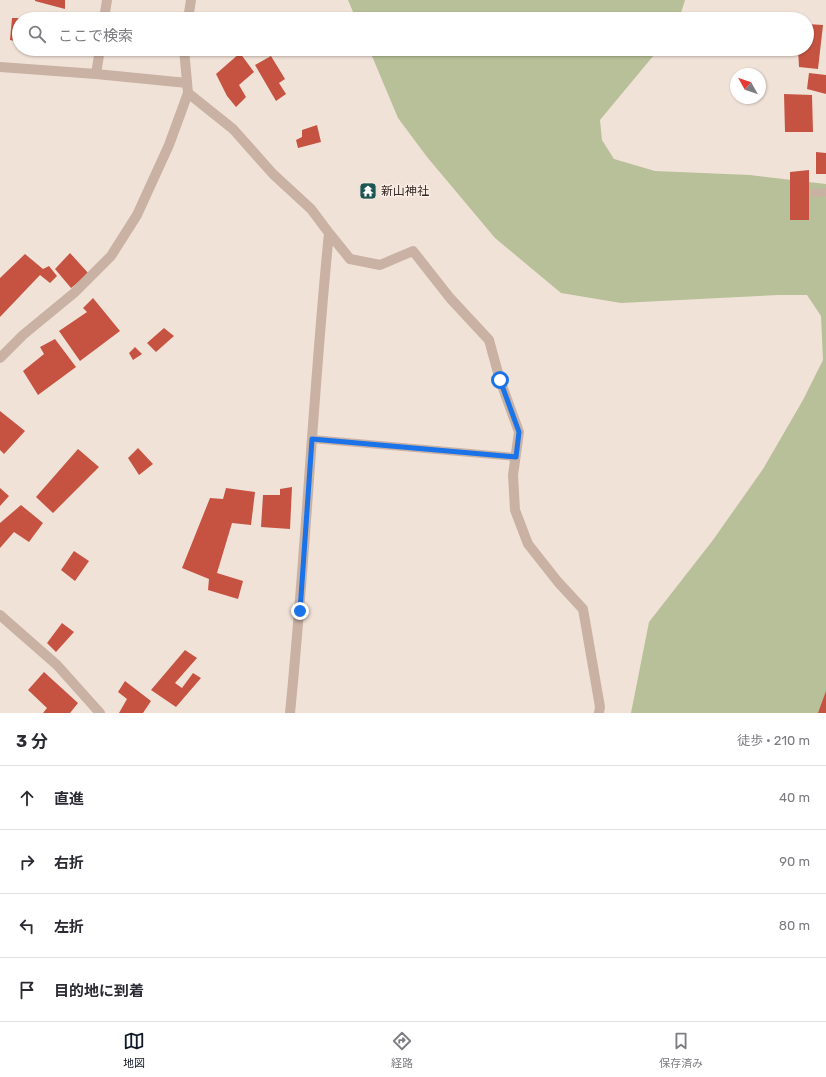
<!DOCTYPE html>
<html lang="ja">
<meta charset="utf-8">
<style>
:root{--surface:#fff;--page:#f2f2f3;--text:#2b2b33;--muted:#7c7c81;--line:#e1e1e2;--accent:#111827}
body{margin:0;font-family:Rubik,"Noto Sans JP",sans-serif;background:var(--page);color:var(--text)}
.compass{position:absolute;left:730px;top:68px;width:36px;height:36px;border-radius:50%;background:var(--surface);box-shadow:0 1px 3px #0004;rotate:310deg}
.stop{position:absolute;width:12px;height:12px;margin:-9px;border:3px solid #1a73e8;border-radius:50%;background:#fff}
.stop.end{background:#1a73e8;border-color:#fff;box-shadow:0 1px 4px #0008}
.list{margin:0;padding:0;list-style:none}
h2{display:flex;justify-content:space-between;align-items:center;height:52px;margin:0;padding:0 16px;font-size:17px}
h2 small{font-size:13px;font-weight:400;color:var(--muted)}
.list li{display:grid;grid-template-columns:26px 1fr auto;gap:12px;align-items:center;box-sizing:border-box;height:64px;padding:0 16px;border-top:1px solid var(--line)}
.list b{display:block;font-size:15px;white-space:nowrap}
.list em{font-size:13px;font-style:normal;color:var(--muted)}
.icon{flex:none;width:22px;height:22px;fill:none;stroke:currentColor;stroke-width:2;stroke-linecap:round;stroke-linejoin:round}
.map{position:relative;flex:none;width:826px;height:713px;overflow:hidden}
.search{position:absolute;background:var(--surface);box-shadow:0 1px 3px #0004;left:12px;right:12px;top:12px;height:44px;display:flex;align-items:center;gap:10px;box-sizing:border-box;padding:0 14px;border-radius:22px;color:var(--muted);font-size:15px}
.sheet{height:308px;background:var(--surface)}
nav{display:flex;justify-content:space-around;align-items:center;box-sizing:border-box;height:56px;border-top:1px solid var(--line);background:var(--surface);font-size:11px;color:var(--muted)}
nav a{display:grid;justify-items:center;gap:2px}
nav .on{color:var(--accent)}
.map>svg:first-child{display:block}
</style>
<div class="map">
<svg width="826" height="713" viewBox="0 0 826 713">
<rect width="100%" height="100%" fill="#f1e2d8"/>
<!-- green -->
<path fill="#b7c098" d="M348,0H685L679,19H356Z
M369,49H659L600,120L602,140L614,159L655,171L750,175L826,184V713H631L649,622L713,540L763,469L803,400L823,360L821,316L807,295H779L621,303L561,293L495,238L427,157L398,118Z"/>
<!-- building -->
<path fill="#c65341" d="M35,0H65V9L35,1Z
M12,18H19V42L10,40Z
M807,24L823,25L818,69L799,67L798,49H807Z
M240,53L254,72L239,85L246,97L236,107L227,96L216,74Z
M271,56L285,79L279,83L286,94L276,101L255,65Z
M809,73L826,75V94L807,89Z
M784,94L812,95L813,132H785Z
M317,125L321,142L298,148L296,140L302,137V130Z
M816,152L826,153V174H816Z
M809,170V220H790V172Z
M70,253L89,274L71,288L55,269Z
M25,254L43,269L49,266L57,276L50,283L40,275L0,317V278Z
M93,298L120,331L80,361L59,331L87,312L83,308Z
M164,328L174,336L156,352L147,343Z
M55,339L76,367L38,395L23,371L44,354L40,347Z
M135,347L142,354L133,360L129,353Z
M0,411L25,431L4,454L0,450Z
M138,448L153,464L139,475L128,458Z
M78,449L99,467L53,513L36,497Z
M292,487L290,529L261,527L263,495H280V489Z
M0,488L9,496L0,506Z
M226,488L255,492L251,525L232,523L217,573L243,581L238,599L208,590L209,579L182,568L210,498L223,499Z
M21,505L43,523L29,542L14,532L0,548V523Z
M74,551L89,561L75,581L61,570Z
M62,623L74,632L56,652L47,643Z
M185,650L197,658L175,683L182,688L193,673L201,678L176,707L151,690Z
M44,672L78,703L70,713H43L47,708L28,690Z
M125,681L151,701L143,713H119L127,699L118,692Z
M826,691V713H818Z"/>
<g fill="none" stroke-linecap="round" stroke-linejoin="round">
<!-- service -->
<path stroke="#c9b1a4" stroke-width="8" d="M814,193L826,192
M312,439L515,457"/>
<!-- minor -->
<path stroke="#c9b1a4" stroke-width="10" d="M104,19L107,0
M188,19L191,0
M0,67L96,74L187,83
M96,74L100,49
M188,93L233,129L273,174L311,209L329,233C313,392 306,553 290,713
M329,233L350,259L380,265L413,251L450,298L489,340L500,380L519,432L513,475L515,510L528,544L558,582L583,609L600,707L599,713
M0,358L23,335L74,293L111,256L137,215L169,145L188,93L184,49
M0,615L57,665L100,713"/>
</g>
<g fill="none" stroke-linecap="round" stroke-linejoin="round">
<!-- route -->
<path stroke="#1a73e8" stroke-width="5" d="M300,611L312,439L516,457L519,432L500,380"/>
</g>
<!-- icons -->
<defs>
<g id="temple-square" transform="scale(0.9)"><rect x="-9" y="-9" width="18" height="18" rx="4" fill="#1c5553" stroke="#f9ede4"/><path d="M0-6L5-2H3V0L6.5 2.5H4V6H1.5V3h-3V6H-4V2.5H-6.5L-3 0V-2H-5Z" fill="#fff"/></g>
</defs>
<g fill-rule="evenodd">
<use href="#temple-square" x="368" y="191"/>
</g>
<g text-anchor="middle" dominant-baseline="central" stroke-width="3" stroke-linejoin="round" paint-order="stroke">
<!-- poi labels -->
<g font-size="12" fill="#342926" stroke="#f9ede4" text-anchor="start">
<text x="381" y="191">新山神社</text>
</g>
</g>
</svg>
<svg class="compass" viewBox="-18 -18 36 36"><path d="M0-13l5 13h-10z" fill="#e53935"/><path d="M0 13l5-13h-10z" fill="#7c7c81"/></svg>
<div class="stop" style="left:500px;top:380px"></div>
<div class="stop end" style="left:300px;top:611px"></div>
<div class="search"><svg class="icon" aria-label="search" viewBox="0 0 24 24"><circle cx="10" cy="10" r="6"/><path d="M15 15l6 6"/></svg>ここで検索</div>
</div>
<section class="sheet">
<h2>3 分<small>徒歩 · 210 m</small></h2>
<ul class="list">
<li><svg class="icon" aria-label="ahead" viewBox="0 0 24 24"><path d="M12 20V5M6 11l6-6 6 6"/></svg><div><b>直進</b></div><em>40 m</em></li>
<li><svg class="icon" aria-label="right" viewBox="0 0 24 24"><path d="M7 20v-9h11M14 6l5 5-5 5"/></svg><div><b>右折</b></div><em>90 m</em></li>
<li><svg class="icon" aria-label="left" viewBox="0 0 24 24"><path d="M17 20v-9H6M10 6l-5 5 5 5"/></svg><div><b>左折</b></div><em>80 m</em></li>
<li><svg class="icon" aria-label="arrive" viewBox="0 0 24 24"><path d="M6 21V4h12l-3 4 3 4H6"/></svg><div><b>目的地に到着</b></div></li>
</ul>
</section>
<nav>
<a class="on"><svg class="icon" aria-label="map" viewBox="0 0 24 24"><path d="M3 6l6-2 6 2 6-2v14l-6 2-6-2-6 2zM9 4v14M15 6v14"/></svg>地図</a>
<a><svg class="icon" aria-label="directions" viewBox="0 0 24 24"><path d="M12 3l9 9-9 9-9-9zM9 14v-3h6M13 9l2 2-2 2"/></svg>経路</a>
<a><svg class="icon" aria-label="saved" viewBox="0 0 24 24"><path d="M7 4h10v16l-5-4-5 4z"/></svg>保存済み</a>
</nav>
